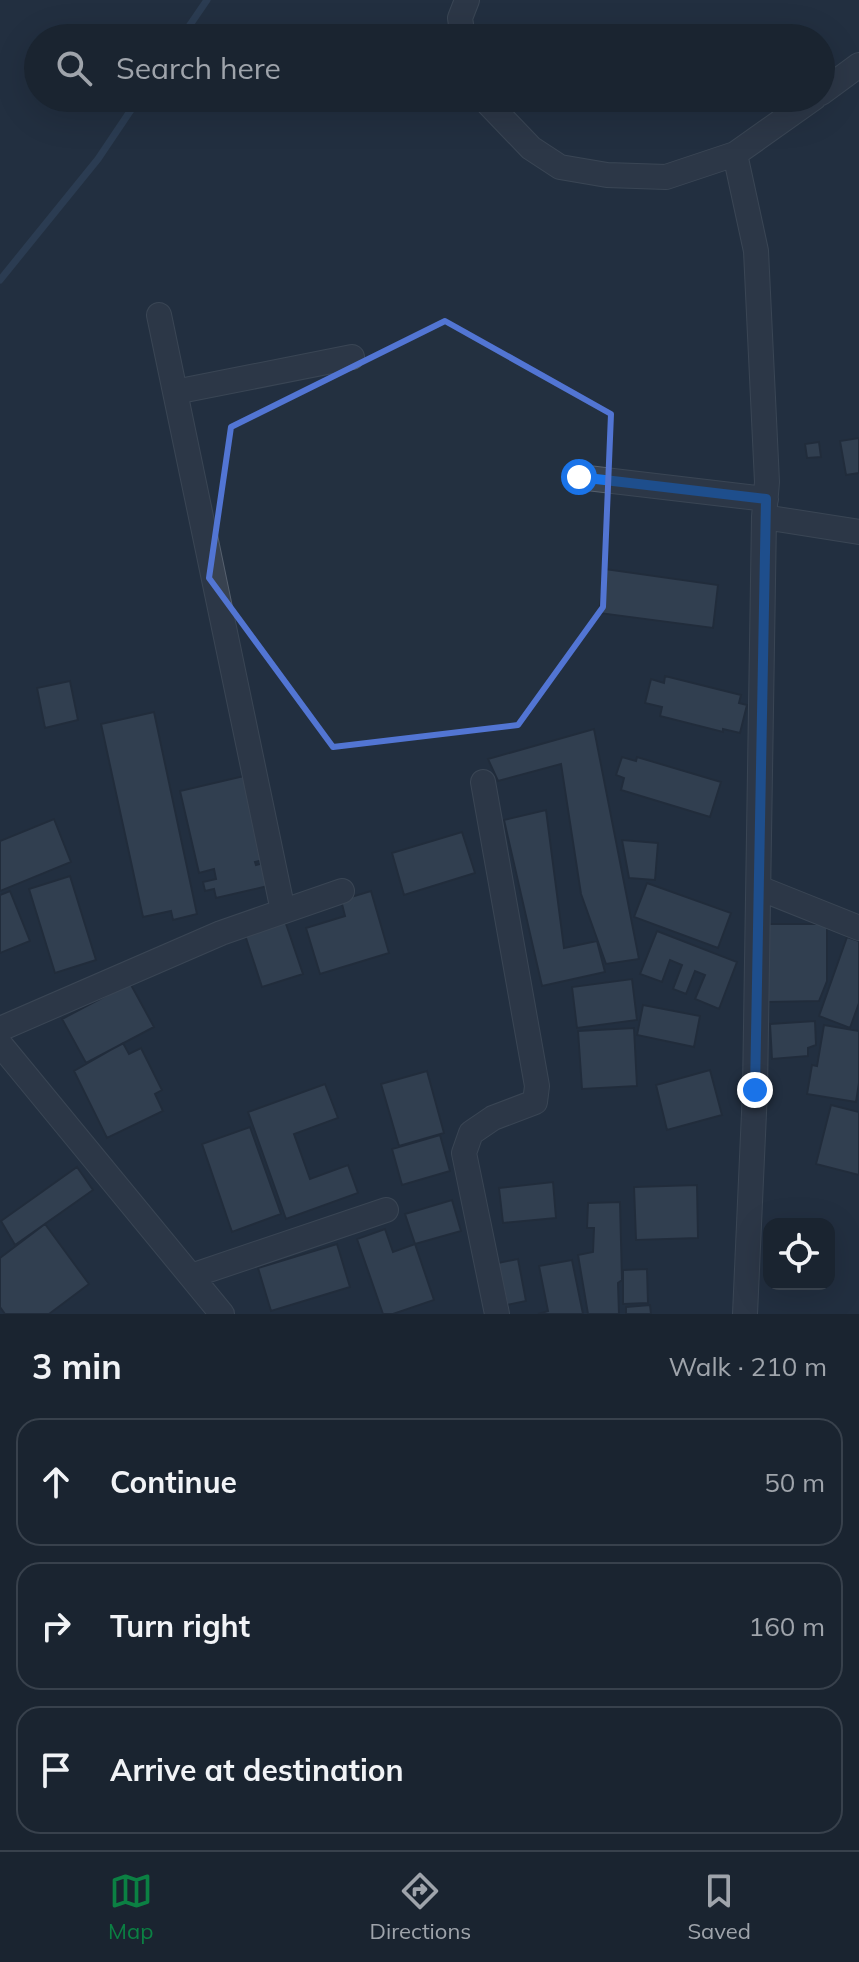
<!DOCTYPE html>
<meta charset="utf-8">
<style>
:root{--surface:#1a2430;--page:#27303c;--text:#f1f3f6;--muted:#9fa4ab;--line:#38414c;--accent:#0b8043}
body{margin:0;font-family:Mulish,sans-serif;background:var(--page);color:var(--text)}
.controls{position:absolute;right:24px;bottom:24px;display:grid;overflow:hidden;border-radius:16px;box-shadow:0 8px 32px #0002}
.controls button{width:72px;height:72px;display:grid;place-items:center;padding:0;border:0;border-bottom:2px solid var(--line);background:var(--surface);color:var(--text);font:40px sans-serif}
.stop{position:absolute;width:24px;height:24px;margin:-18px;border:6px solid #1a73e8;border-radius:50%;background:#fff}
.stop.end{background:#1a73e8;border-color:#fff;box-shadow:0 2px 8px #0008}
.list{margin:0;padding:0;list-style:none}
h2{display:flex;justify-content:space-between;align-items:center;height:104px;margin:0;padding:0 32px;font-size:34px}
h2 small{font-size:26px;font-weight:400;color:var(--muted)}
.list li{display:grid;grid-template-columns:52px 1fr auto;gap:24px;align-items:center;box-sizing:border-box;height:128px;margin:0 16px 16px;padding:0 16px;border:2px solid var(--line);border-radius:24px}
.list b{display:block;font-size:30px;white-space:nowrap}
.list em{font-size:26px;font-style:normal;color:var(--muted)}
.icon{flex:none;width:44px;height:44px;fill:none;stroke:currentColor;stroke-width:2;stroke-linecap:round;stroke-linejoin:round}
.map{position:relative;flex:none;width:859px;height:1314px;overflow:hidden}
.search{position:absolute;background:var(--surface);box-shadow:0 8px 32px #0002;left:24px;right:24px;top:24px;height:88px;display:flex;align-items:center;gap:20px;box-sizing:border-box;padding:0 28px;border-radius:44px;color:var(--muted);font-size:30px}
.sheet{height:536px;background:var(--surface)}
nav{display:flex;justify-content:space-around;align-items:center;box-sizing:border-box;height:112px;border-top:2px solid var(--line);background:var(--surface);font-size:22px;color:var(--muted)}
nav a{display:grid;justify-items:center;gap:4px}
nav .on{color:var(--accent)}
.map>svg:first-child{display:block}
</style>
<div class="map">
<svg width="859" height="1314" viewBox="0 0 859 1314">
<rect width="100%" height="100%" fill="#233040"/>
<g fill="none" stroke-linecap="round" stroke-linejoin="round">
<!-- stream -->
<path stroke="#364c68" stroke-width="7" d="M181,38L207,0
M0,280L98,159L139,98"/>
</g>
<!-- building -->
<path fill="#445264" stroke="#1f2937" stroke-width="2" d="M859,438V473L846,475L840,441Z
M819,442L821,457L807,458L805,444Z
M605,569L718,585L713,628L599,613Z
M665,676L741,695L739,703L747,705L740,733L723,729V732L660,716L662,707L645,703L651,679L664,683Z
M70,681L78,720L45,728L37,688Z
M154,712L197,914L173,920L171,911L143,917L101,724Z
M594,729L639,959L606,964L581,894L561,764L498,781L488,759Z
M622,757L636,761L637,757L721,782L710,817L621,790L624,778L616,775Z
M244,776L263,860L255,862L256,865L267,862L272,885L216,898L214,889L205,891L203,882L216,879L214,869L199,873L180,791Z
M546,810L564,948L597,941L605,972L542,986L504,820Z
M54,819L71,862L0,891V841Z
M462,832L475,873L404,895L392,853Z
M622,840L658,843L655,880L629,878Z
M70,876L96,960L55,973L29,889Z
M647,883L731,913L718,948L634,917Z
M10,891L30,941L0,953V895Z
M371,891L389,953L320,974L306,928L345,916L341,900Z
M285,921L303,974L262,987L245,935Z
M768,924H827V981L819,1001L768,1002Z
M657,931L737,962L719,1009L695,999L705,975L695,971L686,994L673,989L682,965L670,960L662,982L640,974Z
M847,937L859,941V1003L850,1028L819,1016Z
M632,979L637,1020L577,1028L572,987Z
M130,983L154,1027L86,1063L62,1019Z
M643,1005L700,1016L694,1047L637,1035Z
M815,1021L816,1045L808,1048V1056L772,1059L770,1024Z
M824,1025L859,1031V1083L856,1102L807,1094L812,1065L817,1066Z
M634,1028L637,1086L582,1089L578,1031Z
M123,1043L129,1054L141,1048L162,1090L155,1094L163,1111L107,1138L74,1071Z
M710,1070L722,1115L667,1130L656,1085Z
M427,1071L444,1133L399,1146L381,1084Z
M325,1084L338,1118L294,1134L310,1179L348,1165L358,1193L286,1219L248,1112Z
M831,1105L859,1112V1175L816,1164Z
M250,1127L281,1214L232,1232L202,1144Z
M440,1135L450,1171L402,1185L392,1149Z
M77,1167L93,1190L15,1245L1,1221Z
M553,1182L556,1218L503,1223L499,1188Z
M697,1185L698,1238L636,1240L634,1187Z
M452,1200L461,1231L415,1244L405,1214Z
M620,1202L622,1280L618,1283L619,1314H588L578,1255L593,1252L594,1228H587L588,1203Z
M45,1224L89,1284L49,1314H5L0,1307V1258Z
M385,1229L393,1252L415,1244L434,1300L393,1314H383L357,1239Z
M337,1244L350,1287L271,1311L258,1268Z
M518,1259L526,1301L507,1305L498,1263Z
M572,1260L583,1314H538L548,1311L539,1266Z
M647,1269L648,1303L623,1304V1270Z
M650,1305L651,1314H626V1307Z"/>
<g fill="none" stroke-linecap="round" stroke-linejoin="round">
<!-- minor casing -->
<g stroke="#56606e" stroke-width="26">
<path id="minor" d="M463,38L460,18L467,0
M821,93L859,65
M483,98L531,148L560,167L607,175L666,177L735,154L756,251L767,482L764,517
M735,154L814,98
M159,315L283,911
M175,392L352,357
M579,477L766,499
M483,782L537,1086L535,1102L493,1118L471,1133L464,1153L497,1314
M759,888L859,928
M0,1029L221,933L342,891
M0,1044L222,1314
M191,1276L386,1210
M745,1314L755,1090L764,517L859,532"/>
</g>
<!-- minor -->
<use href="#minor" stroke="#384250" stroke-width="24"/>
</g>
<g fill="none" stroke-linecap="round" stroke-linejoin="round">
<!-- route -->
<path stroke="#1a73e8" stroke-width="10" d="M579,477L766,499L755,1090"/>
</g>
<!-- marked area -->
<path d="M0 0H859V1314H0ZM445,321L611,414L603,607L518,725L333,747L209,578L231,427Z" fill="#233040" fill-opacity=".55" fill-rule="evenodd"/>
<path fill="none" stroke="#5275d3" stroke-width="6" stroke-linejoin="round" d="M445,321L611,414L603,607L518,725L333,747L209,578L231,427Z"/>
</svg>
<div class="controls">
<button><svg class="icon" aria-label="locate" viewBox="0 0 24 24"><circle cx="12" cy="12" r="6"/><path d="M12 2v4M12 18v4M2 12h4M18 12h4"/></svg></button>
</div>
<div class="stop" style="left:579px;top:477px"></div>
<div class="stop end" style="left:755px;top:1090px"></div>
<div class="search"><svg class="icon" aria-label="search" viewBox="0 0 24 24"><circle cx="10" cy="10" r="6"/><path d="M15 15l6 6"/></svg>Search here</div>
</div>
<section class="sheet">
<h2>3 min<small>Walk · 210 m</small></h2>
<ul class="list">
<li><svg class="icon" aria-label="ahead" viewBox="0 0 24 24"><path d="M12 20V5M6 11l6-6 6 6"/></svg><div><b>Continue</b></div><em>50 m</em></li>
<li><svg class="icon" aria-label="right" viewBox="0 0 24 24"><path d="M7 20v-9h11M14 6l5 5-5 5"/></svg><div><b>Turn right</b></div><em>160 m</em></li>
<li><svg class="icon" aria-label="arrive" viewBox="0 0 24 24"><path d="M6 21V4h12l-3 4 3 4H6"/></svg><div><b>Arrive at destination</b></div></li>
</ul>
</section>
<nav>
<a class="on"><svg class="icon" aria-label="map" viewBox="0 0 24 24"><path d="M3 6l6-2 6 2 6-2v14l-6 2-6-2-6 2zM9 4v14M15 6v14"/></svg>Map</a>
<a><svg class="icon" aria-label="directions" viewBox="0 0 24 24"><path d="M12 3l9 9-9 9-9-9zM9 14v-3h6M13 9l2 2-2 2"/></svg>Directions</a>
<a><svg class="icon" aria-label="saved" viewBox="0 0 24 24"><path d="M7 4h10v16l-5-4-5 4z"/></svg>Saved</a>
</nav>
